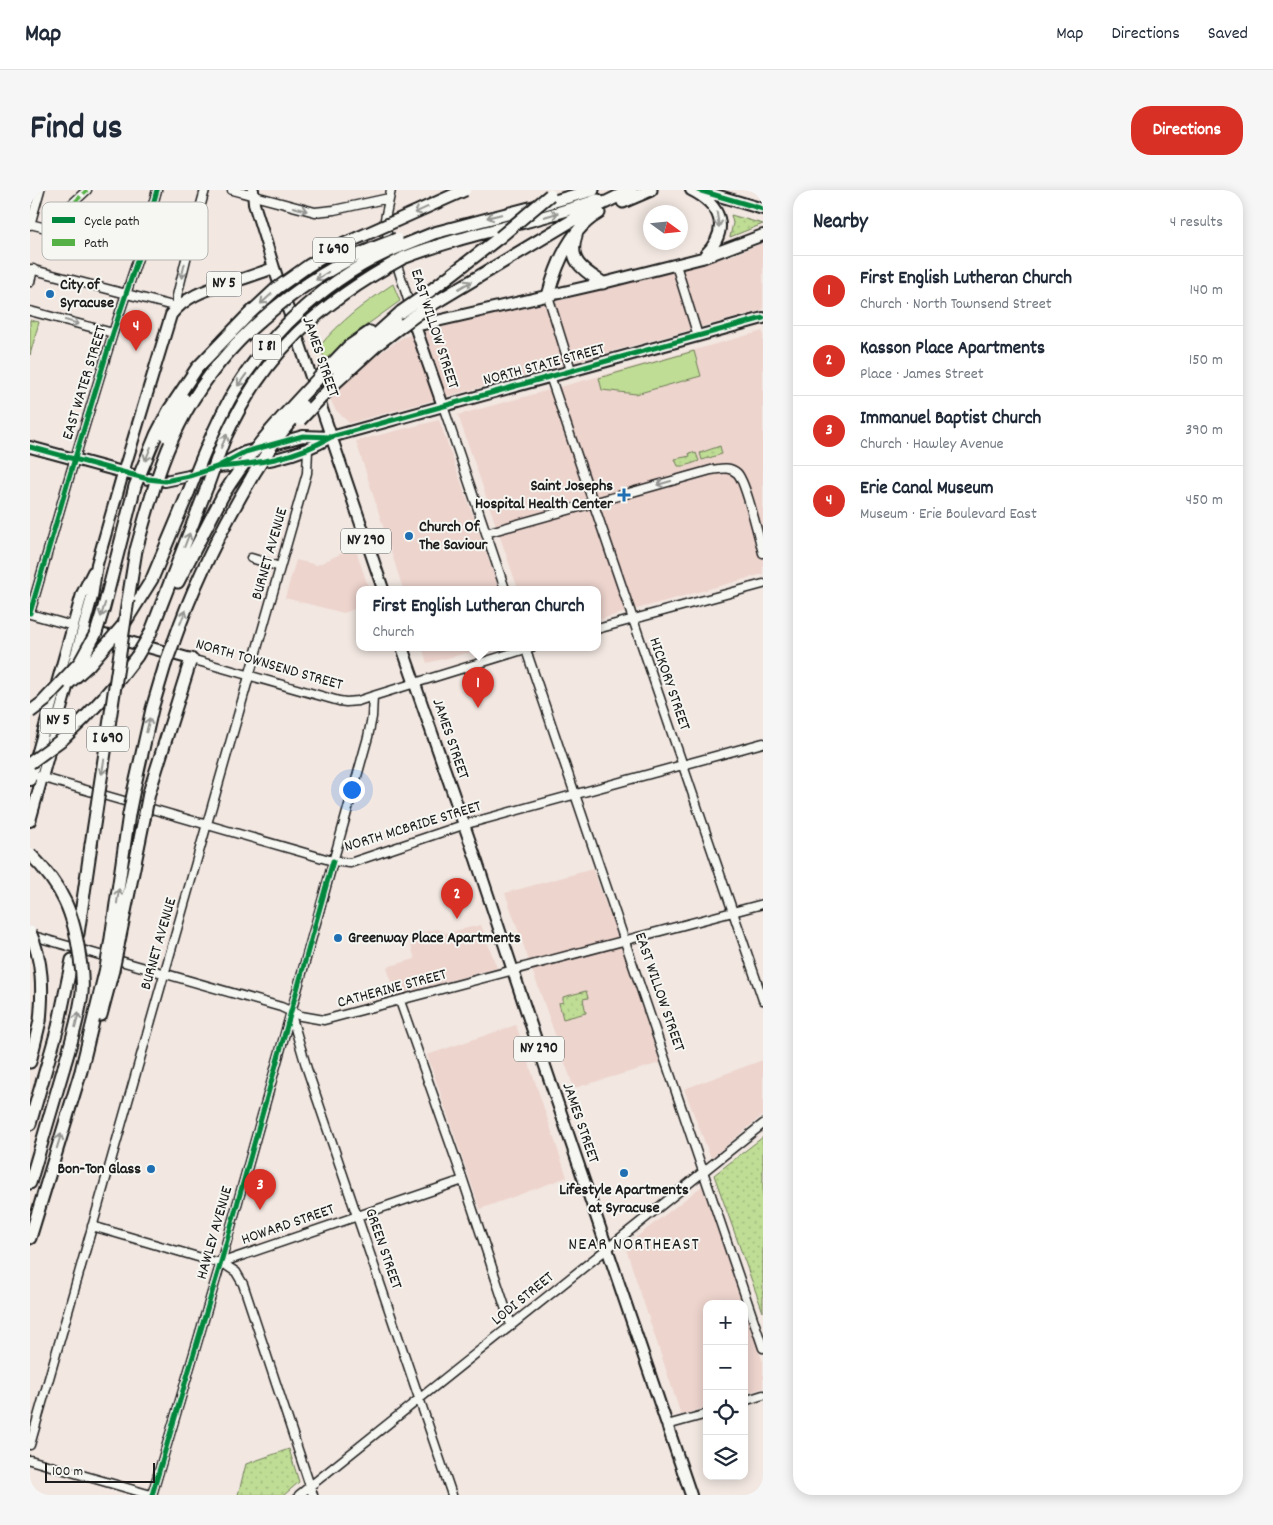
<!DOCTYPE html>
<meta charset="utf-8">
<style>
:root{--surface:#fff;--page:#f6f6f7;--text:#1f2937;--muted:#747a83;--line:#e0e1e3;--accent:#d93025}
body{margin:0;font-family:Dekko,sans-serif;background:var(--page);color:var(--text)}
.controls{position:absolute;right:15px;bottom:15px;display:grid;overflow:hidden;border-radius:10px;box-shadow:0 2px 12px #0003}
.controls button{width:45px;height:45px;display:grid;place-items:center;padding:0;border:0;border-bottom:1px solid var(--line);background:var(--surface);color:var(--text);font:25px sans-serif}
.compass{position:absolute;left:613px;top:15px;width:45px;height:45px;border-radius:50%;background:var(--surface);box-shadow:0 2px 12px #0003;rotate:105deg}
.scale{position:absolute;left:15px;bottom:12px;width:110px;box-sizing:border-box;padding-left:5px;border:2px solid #1c1c1c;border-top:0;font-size:14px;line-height:18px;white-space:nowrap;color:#1c1c1c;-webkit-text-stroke:4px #f6f6f2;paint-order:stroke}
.you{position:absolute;left:321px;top:599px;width:18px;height:18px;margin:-12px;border:4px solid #fff;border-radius:50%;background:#1a73e8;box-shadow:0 0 0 8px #1a73e833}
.badge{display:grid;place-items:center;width:32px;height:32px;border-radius:50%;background:var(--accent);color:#fff;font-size:16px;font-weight:700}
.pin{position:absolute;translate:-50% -41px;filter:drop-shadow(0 1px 2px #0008)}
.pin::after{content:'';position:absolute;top:26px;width:18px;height:15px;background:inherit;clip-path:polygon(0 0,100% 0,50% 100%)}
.popup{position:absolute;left:326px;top:396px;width:245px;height:65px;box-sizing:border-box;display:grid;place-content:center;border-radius:10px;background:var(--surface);filter:drop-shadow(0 1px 4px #0005);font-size:16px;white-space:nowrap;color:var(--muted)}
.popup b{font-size:19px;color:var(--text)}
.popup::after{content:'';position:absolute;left:50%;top:100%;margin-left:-10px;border:10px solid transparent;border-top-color:var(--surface)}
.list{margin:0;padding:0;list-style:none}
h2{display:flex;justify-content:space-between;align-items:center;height:65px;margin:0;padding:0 20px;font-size:21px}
h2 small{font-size:16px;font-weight:400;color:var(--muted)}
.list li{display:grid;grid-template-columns:32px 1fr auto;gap:15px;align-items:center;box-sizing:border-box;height:70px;padding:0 20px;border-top:1px solid var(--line)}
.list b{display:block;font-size:19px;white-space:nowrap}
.list p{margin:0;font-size:16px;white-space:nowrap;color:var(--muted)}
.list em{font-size:16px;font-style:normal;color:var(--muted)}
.icon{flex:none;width:28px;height:28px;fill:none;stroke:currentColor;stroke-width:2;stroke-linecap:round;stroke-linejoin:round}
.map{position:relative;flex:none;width:733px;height:1305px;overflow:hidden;border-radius:20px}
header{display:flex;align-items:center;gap:30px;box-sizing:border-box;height:70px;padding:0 25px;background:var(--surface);border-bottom:1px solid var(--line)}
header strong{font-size:24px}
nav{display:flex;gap:28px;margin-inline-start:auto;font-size:18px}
.intro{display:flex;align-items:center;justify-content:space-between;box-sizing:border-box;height:120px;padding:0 30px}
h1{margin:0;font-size:35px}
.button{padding:12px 22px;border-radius:20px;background:var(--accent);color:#fff;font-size:18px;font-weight:700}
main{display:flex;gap:30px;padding:0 30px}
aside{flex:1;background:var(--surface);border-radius:20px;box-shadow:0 2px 12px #0003}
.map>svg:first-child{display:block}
</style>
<header>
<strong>Map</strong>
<nav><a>Map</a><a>Directions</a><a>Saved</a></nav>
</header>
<div class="intro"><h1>Find us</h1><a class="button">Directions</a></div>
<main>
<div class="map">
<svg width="733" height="1305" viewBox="0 0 733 1305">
<defs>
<pattern id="park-dots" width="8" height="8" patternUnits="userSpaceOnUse" patternTransform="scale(1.25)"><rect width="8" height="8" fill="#bfdd95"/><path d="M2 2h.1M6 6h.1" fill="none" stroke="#a4bd80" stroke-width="1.8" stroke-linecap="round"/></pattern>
</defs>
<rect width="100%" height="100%" fill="#f2e7e1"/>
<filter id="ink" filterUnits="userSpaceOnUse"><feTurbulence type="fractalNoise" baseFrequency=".02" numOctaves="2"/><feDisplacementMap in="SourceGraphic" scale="10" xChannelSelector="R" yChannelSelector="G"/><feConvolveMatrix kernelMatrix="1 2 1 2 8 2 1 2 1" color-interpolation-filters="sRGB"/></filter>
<g filter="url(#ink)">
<!-- built -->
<path fill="#edd4cd" d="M733,53V120L319,233L305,219L299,206L339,171L373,147L465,124L528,111L703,65Z
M733,141V384L567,430V399H488L428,225Z
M409,230L469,399H373L326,251Z
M325,357L339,399H329V417L314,423L255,408L266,370L287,375Z
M392,457H461L397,473Z
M563,679L592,758L630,873L544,898L475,703Z
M451,735L467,778L365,805L357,777L385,769L378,746L407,739L416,743Z
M486,835L537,987L450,1019L397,865Z
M733,870V925L681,968L654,899Z
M672,996L713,1114H677V1217L651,1225L595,1056Z
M714,1118L733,1172V1198L714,1204Z"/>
<!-- grass -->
<path fill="#bfdd95" stroke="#6e7c58" d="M363,94L370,111L327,142L298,175L289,157C310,131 335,113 363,94Z
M0,130L9,132L0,165Z
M664,161L671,186L606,204L572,200L569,188Z"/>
<!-- park -->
<path fill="url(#park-dots)" stroke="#6e7c58" d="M701,25L733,34L700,47L703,33Z
M690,256L692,264L672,270L670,263Z
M663,262L664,264L666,263L669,271L655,276H648L645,269L660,266L659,263Z
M556,801L558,808L553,809L556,823L533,829L529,813L533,812V807Z
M733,947V1122L684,985Z
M259,1259L269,1292L254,1305H208L216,1274Z"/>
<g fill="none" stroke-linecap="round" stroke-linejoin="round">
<!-- minor casing -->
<g stroke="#1c1c1c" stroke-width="11">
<path id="minor" d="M202,0L285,22L304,20L359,8
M361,0L355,29V37L381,119
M0,34L16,38L57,0
M0,35L10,0
M646,75L668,146
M0,79L147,117V106L159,57L175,0
M0,92L3,79
M518,106L541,180
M0,121L83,143
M520,186L733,810
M413,216L475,399
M456,343L681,280C690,279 699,276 707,283C716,291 729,349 733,363
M221,368L250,377
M0,423L39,288L83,143L109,65L127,0
M0,424L43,436
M567,439L733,394
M495,457L733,1158
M161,469L309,511L316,512L328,511L343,506L502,457
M0,584L303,671L320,673L433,635L733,553
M0,745L251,817L271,826L294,830L733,714
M370,811L433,990L481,1135
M260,821L277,879L422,1305
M62,1036L185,1072H193L433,990
M191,1072L206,1082L213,1094L283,1305
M714,1211L733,1205
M637,1235L677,1224
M0,1255L277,283L278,259
M0,1270L121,1305
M122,1305L191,1072L338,547L342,527L343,506
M269,1305L733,934"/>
</g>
<!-- major casing -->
<g stroke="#1c1c1c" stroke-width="14">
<path id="major" d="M223,0L224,14L244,78L353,399
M661,0C691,15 701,39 675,65
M669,0L733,19
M413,216L385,136L573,93L672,68L733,45
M0,257L118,289L135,291L159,286L187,277L215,262L273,246L301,247
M187,277C227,274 266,268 301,247L733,128
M60,441L161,469
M372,457L446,669L501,835L661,1305
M0,590L52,404L63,382
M0,631L62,407L67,374L93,283L141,125C158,103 181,99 206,91C219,87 232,82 244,78"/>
</g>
<!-- highway casing -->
<g stroke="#1c1c1c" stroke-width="15">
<path id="highway" d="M593,12L621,0
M546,46C537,72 555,81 573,93
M367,58L404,43L511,15L563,0
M373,68C437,43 504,33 568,10
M518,106C526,75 540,39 569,23
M391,108L470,47
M393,120L558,21L601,0
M298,178L318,157L340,142
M300,186L371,122
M303,195L348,154L374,134
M148,392L193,305
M98,410L106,360
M94,434L122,389L159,301
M120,444L177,297
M144,451C164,394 192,337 223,285
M34,548C61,523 85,496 107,466
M104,599L122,519L135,475
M119,603L161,469
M48,744L61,655
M80,755L99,624
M88,756L114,629
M71,825L83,780
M0,872L10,831
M0,934L28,837L42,770
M0,993L34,877
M0,1048L51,881L76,778"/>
</g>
<!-- minor -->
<use href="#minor" stroke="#f6f6f2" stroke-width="8"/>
<!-- major -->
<use href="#major" stroke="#f6f6f2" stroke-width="10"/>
<!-- highway -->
<use href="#highway" stroke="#f6f6f2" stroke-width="11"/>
<!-- highway-bridge casing -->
<g stroke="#1c1c1c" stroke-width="15" stroke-linecap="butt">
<path id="highway-bridge" d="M470,47L520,5
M371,122L391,108
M374,134L393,120
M270,230L303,195
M136,246L154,209
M223,285L244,252L273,216
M177,297C183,281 188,265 194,250C234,162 290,113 373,68
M159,301C172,267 186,232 205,200C242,140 301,85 367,58
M193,305C221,259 260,218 298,178
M106,360C118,318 129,274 149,235C184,164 249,106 318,70C334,61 351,55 367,49
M107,466L120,444
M135,475L144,451
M39,493L59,475L94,434
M10,515L50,472L66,443L74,417L105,296L126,245L139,220L167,178L218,125L247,98L278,76L314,54L435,0
M0,522L16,510
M0,573L34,548
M99,624L104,599
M114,629L119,603
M61,655L98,410
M0,664C33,697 44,723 50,769C52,780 53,791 52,803C49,828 41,853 34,877
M0,742C13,771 13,800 10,831
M76,778L80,755
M83,780L88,756"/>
</g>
<!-- highway-bridge -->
<use href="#highway-bridge" stroke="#f6f6f2" stroke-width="11"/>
<!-- quiet -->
<path stroke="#55b145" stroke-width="4" stroke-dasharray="8 4" stroke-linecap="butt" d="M28,29L57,0"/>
<!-- cycleway casing -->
<g stroke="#f6f6f2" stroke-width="8">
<path id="cycleway" d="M668,0L733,19
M0,257L118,289L135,291L159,286L187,277L215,262L273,246L301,247
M187,277C227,274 266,268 301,247L733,128
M0,423L39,288L83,143L109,65L127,0
M122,1305L191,1072L303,671"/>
</g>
<!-- cycleway -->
<use href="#cycleway" stroke="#00873e" stroke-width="5"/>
</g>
<!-- one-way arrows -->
<defs><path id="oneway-shaft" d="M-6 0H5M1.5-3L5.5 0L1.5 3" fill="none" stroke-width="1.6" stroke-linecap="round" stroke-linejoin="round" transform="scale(1.25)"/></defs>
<g stroke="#949492">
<use href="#oneway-shaft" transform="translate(270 19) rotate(15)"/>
<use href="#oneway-shaft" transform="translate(391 20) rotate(156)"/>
<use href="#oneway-shaft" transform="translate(521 25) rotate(-16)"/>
<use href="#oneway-shaft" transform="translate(464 26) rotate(166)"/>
<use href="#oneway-shaft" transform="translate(688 30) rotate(81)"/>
<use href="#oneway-shaft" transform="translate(153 81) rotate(103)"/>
<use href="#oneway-shaft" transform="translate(292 86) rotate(147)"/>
<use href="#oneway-shaft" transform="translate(435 95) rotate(-31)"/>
<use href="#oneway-shaft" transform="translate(236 109) rotate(138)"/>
<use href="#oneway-shaft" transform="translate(42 132) rotate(15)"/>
<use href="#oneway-shaft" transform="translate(212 190) rotate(126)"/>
<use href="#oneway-shaft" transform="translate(194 251) rotate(-66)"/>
<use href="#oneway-shaft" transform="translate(118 264) rotate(112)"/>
<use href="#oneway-shaft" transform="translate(634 293) rotate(164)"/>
<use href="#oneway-shaft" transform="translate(157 350) rotate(-69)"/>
<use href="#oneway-shaft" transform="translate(73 420) rotate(107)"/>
<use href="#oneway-shaft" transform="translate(153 427) rotate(-68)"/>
<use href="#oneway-shaft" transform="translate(118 535) rotate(-77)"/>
<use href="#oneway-shaft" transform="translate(73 577) rotate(99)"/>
<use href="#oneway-shaft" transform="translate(88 706) rotate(-82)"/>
<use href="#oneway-shaft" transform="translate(47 830) rotate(-77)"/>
<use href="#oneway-shaft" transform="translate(29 951) rotate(-73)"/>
</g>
</g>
<!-- markers -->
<g fill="#1f6fb2" stroke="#f6f6f2" stroke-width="2">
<circle cx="20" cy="104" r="5"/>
<path d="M591.5 297.5h5v5h5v5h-5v5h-5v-5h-5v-5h5z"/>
<circle cx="379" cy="346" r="5"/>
<circle cx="308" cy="748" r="5"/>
<circle cx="121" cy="979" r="5"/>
<circle cx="594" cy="983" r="5"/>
</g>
<g text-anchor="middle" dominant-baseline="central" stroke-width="4" stroke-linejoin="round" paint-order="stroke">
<!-- shield labels -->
<g fill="#f6f6f2" stroke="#5d5d5c" stroke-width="1">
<rect x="283" y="47.5" width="42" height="25" rx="4"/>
<rect x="176.5" y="81.5" width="35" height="25" rx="4"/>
<rect x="223" y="144.5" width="28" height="25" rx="4"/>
<rect x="311" y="338.5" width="50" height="25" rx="4"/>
<rect x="10.5" y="518.5" width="35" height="25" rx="4"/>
<rect x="57" y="536.5" width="42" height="25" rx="4"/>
<rect x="484" y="846.5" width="50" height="25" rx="4"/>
</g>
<g font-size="15" font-weight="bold" fill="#1c1c1c">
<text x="304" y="60">I 690</text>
<text x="194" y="94">NY 5</text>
<text x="237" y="157">I 81</text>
<text x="336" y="351">NY 290</text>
<text x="28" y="531">NY 5</text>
<text x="78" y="549">I 690</text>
<text x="509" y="859">NY 290</text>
</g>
<!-- poi labels -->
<g font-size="16" font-weight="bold" fill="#1c1c1c" stroke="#f6f6f2" text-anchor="start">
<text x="30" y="95">City of<tspan x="30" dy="18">Syracuse</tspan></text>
<text x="583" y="296" text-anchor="end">Saint Josephs<tspan x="583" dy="18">Hospital Health Center</tspan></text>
<text x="389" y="337">Church Of<tspan x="389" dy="18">The Saviour</tspan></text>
<text x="318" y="748">Greenway Place Apartments</text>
<text x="111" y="979" text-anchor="end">Bon-Ton Glass</text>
<text x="594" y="1000" text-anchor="middle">Lifestyle Apartments<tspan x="594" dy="18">at Syracuse</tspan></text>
</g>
<!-- street labels -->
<g font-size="16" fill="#1c1c1c" stroke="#f6f6f2">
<text transform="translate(404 139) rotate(72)">EAST WILLOW STREET</text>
<text transform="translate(290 167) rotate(71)">JAMES STREET</text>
<text transform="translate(514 175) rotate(-15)">NORTH STATE STREET</text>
<text transform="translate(55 193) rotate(-73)">EAST WATER STREET</text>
<text transform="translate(240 364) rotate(-74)">BURNET AVENUE</text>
<text transform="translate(239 475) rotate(16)">NORTH TOWNSEND STREET</text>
<text transform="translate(639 494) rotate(71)">HICKORY STREET</text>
<text transform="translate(420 549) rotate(71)">JAMES STREET</text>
<text transform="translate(383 637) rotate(-17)">NORTH MCBRIDE STREET</text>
<text transform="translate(129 754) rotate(-74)">BURNET AVENUE</text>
<text transform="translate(362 799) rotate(-15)">CATHERINE STREET</text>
<text transform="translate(629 802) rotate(71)">EAST WILLOW STREET</text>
<text transform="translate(550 933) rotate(71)">JAMES STREET</text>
<text transform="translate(258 1035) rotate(-19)">HOWARD STREET</text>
<text transform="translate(185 1043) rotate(-74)">HAWLEY AVENUE</text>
<text transform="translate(353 1059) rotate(71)">GREEN STREET</text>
<text transform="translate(493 1109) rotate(-39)">LODI STREET</text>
</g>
<!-- neighbourhood labels -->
<g font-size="18" letter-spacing="1" fill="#1c1c1c" stroke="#f6f6f2">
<text x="604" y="1055">NEAR NORTHEAST</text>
</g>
</g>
<!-- legend -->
<rect x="12" y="12" width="166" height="58" rx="8" fill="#f6f6f2" stroke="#b5b5b2" stroke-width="1"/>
<rect x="22" y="27" width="23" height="6" fill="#00873e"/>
<rect x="22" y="49" width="23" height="7" fill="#55b145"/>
<g font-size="14" fill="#1c1c1c">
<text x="54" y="35">Cycle path</text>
<text x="54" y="57">Path</text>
</g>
</svg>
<div class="controls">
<button>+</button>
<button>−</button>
<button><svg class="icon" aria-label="locate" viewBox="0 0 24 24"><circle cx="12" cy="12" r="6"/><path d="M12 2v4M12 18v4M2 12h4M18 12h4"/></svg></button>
<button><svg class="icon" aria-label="layers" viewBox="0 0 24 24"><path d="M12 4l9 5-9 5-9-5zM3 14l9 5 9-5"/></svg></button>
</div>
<svg class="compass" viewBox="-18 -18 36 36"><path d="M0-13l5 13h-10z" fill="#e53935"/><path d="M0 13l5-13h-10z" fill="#747a83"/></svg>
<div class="scale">100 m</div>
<div class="you"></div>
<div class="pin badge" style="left:448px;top:518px">1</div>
<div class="popup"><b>First English Lutheran Church</b>Church</div>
<div class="pin badge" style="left:427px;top:729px">2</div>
<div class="pin badge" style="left:230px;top:1020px">3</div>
<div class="pin badge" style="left:106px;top:161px">4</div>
</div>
<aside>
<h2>Nearby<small>4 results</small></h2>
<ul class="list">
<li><span class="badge">1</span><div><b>First English Lutheran Church</b><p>Church · North Townsend Street</p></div><em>140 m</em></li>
<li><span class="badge">2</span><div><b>Kasson Place Apartments</b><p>Place · James Street</p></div><em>150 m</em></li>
<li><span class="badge">3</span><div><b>Immanuel Baptist Church</b><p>Church · Hawley Avenue</p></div><em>390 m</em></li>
<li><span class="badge">4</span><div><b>Erie Canal Museum</b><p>Museum · Erie Boulevard East</p></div><em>450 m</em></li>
</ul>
</aside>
</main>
